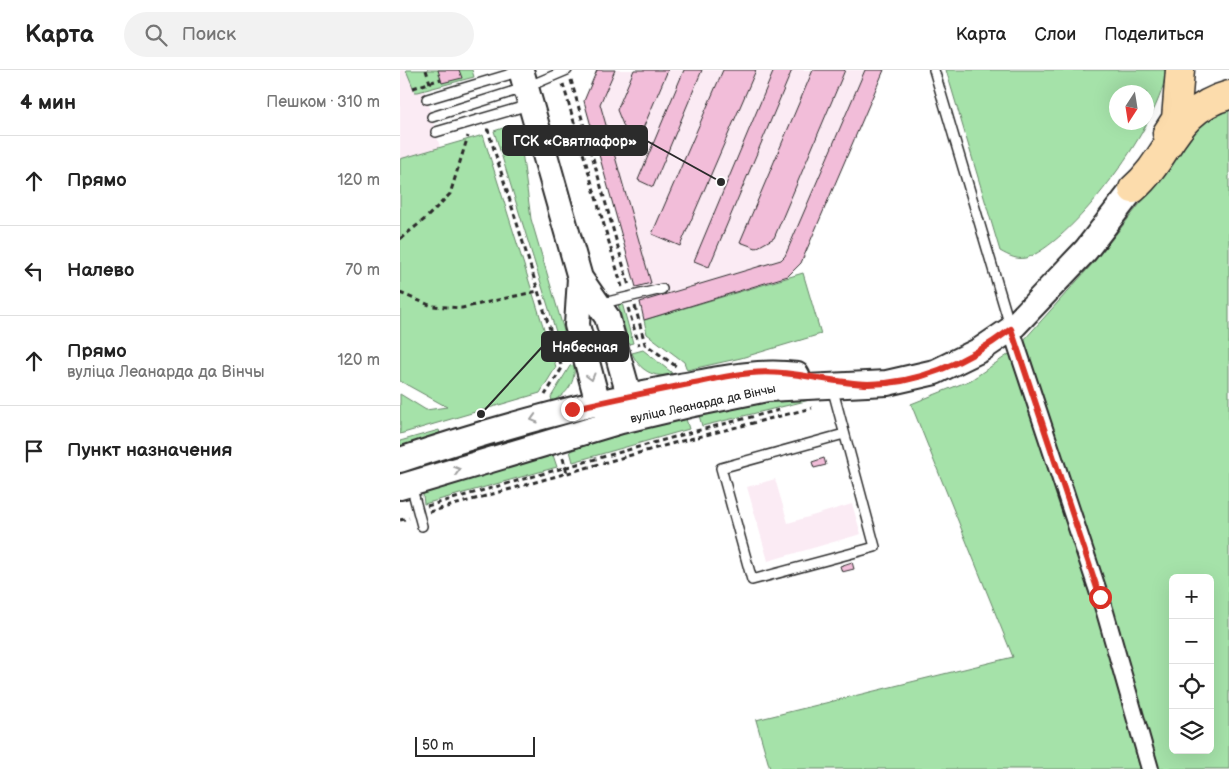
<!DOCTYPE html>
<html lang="ru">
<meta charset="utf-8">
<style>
:root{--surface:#fff;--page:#f2f2f2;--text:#222;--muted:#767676;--line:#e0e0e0}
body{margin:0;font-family:"Balsamiq Sans",sans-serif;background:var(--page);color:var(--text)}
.controls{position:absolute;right:15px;bottom:15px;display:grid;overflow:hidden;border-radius:8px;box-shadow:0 5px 20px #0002}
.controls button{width:45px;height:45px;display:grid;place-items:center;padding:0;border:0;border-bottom:1px solid var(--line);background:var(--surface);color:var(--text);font:25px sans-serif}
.compass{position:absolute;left:709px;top:15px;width:45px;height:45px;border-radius:50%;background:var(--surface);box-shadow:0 5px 20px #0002;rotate:192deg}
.scale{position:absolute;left:15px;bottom:12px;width:120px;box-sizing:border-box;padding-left:5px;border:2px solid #2b2b2b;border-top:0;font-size:14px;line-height:18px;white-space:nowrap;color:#2b2b2b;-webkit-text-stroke:4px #fff;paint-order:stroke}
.stop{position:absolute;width:15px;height:15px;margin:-11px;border:4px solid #d93025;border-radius:50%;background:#fff}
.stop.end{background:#d93025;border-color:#fff;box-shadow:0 1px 5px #0008}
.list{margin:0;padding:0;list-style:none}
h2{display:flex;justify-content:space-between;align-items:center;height:65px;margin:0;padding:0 20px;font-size:21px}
h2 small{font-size:16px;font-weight:400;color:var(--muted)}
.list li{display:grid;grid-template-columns:32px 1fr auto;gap:15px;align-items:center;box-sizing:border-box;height:90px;padding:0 20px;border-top:1px solid var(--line)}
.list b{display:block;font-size:19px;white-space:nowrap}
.list p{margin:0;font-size:16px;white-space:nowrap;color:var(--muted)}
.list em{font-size:16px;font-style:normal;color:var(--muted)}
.icon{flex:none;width:28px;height:28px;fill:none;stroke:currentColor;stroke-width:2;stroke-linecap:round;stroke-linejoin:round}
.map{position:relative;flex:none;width:829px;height:699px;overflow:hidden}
header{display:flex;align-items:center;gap:30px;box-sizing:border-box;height:70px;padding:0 25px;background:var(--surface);border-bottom:1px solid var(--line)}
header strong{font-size:24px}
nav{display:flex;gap:28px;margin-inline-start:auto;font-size:18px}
.search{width:350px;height:45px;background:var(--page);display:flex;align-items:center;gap:12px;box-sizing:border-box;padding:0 18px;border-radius:28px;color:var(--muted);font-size:19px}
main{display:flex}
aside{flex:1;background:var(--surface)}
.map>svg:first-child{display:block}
</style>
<header>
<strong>Карта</strong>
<div class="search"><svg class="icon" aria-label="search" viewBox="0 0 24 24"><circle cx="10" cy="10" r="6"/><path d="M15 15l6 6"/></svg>Поиск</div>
<nav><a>Карта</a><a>Слои</a><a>Поделиться</a></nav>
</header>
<main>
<aside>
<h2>4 мин<small>Пешком · 310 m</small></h2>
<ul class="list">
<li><svg class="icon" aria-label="ahead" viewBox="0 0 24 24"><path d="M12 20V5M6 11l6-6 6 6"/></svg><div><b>Прямо</b></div><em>120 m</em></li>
<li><svg class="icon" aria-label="left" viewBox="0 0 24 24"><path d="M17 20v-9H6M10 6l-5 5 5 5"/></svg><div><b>Налево</b></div><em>70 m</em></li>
<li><svg class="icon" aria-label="ahead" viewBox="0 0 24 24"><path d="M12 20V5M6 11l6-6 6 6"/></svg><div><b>Прямо</b><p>вуліца Леанарда да Вінчы</p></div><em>120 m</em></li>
<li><svg class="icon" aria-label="arrive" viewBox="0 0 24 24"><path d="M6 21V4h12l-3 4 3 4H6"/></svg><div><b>Пункт назначения</b></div></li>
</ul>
</aside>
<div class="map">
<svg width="829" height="699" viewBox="0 0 829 699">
<rect width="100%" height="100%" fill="#fff"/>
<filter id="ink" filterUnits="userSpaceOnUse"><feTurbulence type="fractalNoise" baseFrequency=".02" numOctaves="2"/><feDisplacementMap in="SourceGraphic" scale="10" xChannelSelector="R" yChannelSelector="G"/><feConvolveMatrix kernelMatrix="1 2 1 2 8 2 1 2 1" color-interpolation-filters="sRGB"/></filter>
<g filter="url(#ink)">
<!-- built -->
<path fill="#fbebf4" d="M0,0H59L24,19L41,81L0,94Z
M197,0H484L401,193L388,206L244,250L184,31Z
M375,409L388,453L452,434L461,464L368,491L347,417Z"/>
<!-- green -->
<path fill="#a5e2a9" stroke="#68866a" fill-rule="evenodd" d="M6,0H72L74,7L18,22H15Z
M546,0H766C763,50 676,168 629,187C618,191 609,186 600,181ZM716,22H746V52H716Z
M829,33V699H370L356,650L613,587L511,334L571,310L615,280L694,192L754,116L797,43ZM773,508H810V680H773Z
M106,57L117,64L121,74L131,149L172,288L165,291L94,61Z
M83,65L156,297L140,323L0,364V324L26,340L47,337L0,311V89Z
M403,203L421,264L341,288L287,300L284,292L247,264L244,250Z
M222,233L233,273L229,274L218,234Z
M243,280L271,302L272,304C254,309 239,300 232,283Z
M174,295C176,312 167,325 152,331L151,327L170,296Z
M413,326L414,329L302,356L297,338Z
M284,342L289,359L173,392L170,381Z
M146,358L147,361L20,398L0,406V401Z
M39,360L40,363L0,379V371Z
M153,385L157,397L24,434L23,425L28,419Z"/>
<!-- building -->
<path fill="#f2bdd9" stroke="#2b2b2b" d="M38,0H59L62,8L42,13Z
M197,0H215L200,34L251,213L236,217L184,31Z
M234,0H268L238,70L228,67L217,40Z
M284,0H302L253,117L238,110Z
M323,0H356L280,176L252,164Z
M374,0H392L309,197L294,191Z
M413,0H445L374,168L356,178L340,172Z
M465,0H484L401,193L388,206L244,250L240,232L381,190L385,186Z
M424,388L426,395L414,398L412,392Z
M452,492L454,499L442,502L440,496Z"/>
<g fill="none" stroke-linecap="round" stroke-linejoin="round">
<!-- lane casing -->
<g stroke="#2b2b2b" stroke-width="12">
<path id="lane" d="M534,0L610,256
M27,29L121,1
M32,47L127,17L167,0
M36,62L129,35
M199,234L262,219
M432,317L475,477L352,510L321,398L444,364
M11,415L22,456"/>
</g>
<!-- street casing -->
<g stroke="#2b2b2b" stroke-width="20">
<path id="street" d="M611,259L705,542L750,699"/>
</g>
<!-- secondary casing -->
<g stroke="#2b2b2b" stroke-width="28">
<path id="secondary" d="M121,0L180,208L177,255L198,333L209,342
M180,208L207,247L229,325L225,339
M0,390C92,359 185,333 280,316C319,309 357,300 397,305
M0,417L221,351L289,335L367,319L487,313L535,302L580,280L611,259L686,180L733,119"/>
</g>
<!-- highway casing -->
<g stroke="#2b2b2b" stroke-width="31">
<path id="highway" d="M767,63L776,49L780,0
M733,119C771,86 773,40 829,25"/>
</g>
<!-- path -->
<path stroke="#2b2b2b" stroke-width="3" stroke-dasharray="5 4" stroke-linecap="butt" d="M26,0L30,13
M171,10L229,216
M163,14L222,217
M13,18L41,9
M86,60H88L162,298L145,325
M0,169L25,149L50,124L68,66
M0,223L32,236L62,238L138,221
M235,236L245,274L277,297
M228,238L239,275
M163,388L167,403
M27,436L296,361L383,339
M29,442L274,373L412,338
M0,450L9,448"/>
<!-- lane -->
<use href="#lane" stroke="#fff" stroke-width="9"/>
<!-- street -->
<use href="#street" stroke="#fff" stroke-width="16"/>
<!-- secondary -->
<use href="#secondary" stroke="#fff" stroke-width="24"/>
<!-- highway -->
<use href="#highway" stroke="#fcdcac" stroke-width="28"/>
</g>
<!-- one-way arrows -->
<defs><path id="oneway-chevron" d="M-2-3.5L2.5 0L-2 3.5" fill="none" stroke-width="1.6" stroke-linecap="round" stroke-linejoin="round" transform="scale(1.25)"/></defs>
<g stroke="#a0a0a0">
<use href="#oneway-chevron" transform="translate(191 307) rotate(75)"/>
<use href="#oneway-chevron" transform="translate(134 349) rotate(164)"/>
<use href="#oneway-chevron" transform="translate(57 400) rotate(-16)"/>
</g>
</g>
<g fill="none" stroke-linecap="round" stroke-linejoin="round" filter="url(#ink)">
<!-- route -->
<path stroke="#d93025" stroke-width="6" d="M172,339C209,330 246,323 284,315C306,311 328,305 351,303C391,299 429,313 468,314C520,314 570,290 611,259L700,527"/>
</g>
<g text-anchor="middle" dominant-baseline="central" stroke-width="5" stroke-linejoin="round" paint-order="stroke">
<!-- street labels -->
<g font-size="12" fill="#2b2b2b" stroke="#fff">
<text transform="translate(303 334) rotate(-12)">вуліца Леанарда да Вінчы</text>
</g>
</g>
<!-- callouts -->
<path fill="none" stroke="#2b2b2b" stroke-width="2" d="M321 112L247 71M81 344L142 277"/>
<g fill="#2b2b2b" stroke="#fff" stroke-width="2">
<circle cx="321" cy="112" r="5"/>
<circle cx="81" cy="344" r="5"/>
</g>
<g fill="#2b2b2b" stroke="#2b2b2b" stroke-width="2">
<rect x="103" y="56" width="144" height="29" rx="5"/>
<rect x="142" y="262" width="86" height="29" rx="5"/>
</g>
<g font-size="14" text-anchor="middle" font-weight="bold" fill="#fff">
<text x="175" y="76">ГСК «Святлафор»</text>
<text x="185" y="282">Нябесная</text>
</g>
</svg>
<div class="controls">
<button>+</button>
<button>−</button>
<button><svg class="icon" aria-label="locate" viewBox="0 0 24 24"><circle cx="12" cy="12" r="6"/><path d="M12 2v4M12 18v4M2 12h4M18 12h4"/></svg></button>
<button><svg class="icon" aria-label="layers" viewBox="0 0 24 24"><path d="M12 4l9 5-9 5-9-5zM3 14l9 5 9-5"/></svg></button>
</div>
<svg class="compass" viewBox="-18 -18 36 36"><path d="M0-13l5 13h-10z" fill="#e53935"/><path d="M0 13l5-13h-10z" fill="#767676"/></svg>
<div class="scale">50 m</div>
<div class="stop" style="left:700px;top:527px"></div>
<div class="stop end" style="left:172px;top:339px"></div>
</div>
</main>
